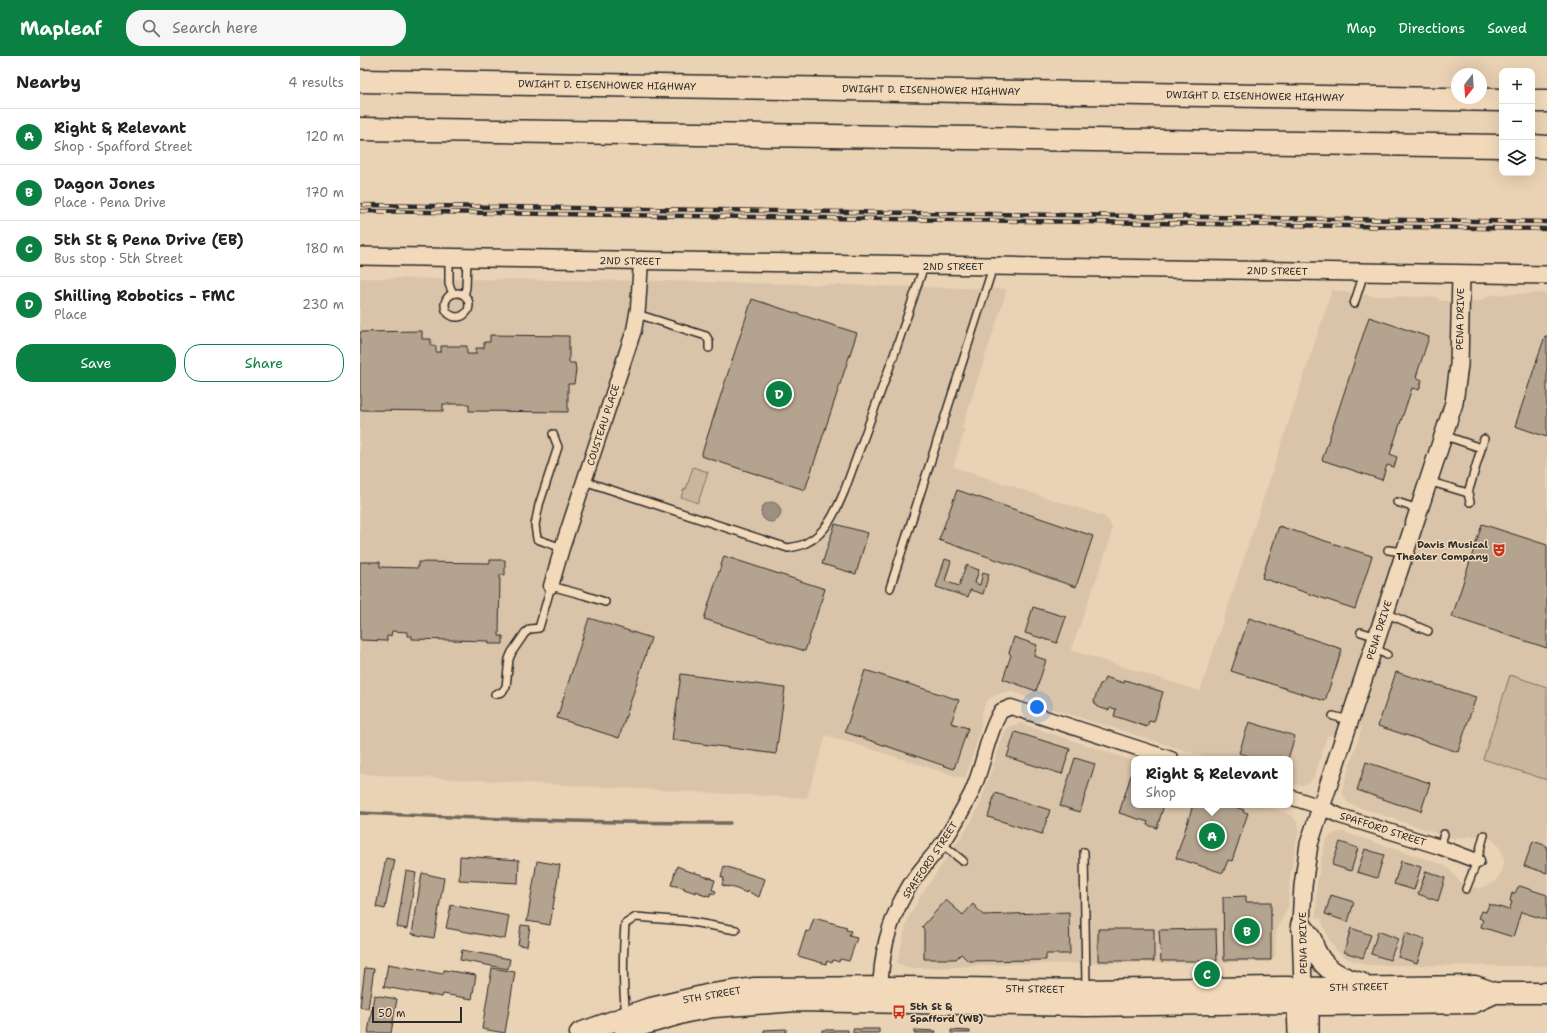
<!DOCTYPE html>
<meta charset="utf-8">
<style>
:root{--surface:#fff;--page:#f6f6f6;--text:#202124;--muted:#757577;--line:#e0e0e0;--accent:#0b8043}
body{margin:0;font-family:"Shantell Sans",sans-serif;background:var(--page);color:var(--text)}
.controls{position:absolute;right:12px;top:12px;display:grid;overflow:hidden;border-radius:8px;box-shadow:0 4px 16px #0002}
.controls button{width:36px;height:36px;display:grid;place-items:center;padding:0;border:0;border-bottom:1px solid var(--line);background:var(--surface);color:var(--text);font:20px sans-serif}
.compass{position:absolute;left:1091px;top:12px;width:36px;height:36px;border-radius:50%;background:var(--surface);box-shadow:0 4px 16px #0002;rotate:197deg}
.scale{position:absolute;left:12px;bottom:10px;width:90px;box-sizing:border-box;padding-left:4px;border:2px solid #2b2b2b;border-top:0;font-size:11px;line-height:14px;white-space:nowrap;color:#2b2b2b;-webkit-text-stroke:3px #f2d9ba;paint-order:stroke}
.you{position:absolute;left:677px;top:651px;width:14px;height:14px;margin:-10px;border:3px solid #fff;border-radius:50%;background:#1a73e8;box-shadow:0 0 0 6px #1a73e833}
.badge{display:grid;place-items:center;width:26px;height:26px;border-radius:50%;background:var(--accent);color:#fff;font-size:13px;font-weight:700}
.pin{position:absolute;translate:-50% -50%;border:2px solid #fff;box-shadow:0 1px 4px #0006}
.popup{position:absolute;left:771px;top:700px;width:162px;height:52px;box-sizing:border-box;display:grid;place-content:center;border-radius:8px;background:var(--surface);filter:drop-shadow(0 1px 3px #0005);font-size:13px;white-space:nowrap;color:var(--muted)}
.popup b{font-size:15px;color:var(--text)}
.popup::after{content:'';position:absolute;left:50%;top:100%;margin-left:-8px;border:8px solid transparent;border-top-color:var(--surface)}
.list{margin:0;padding:0;list-style:none}
h2{display:flex;justify-content:space-between;align-items:center;height:52px;margin:0;padding:0 16px;font-size:17px}
h2 small{font-size:13px;font-weight:400;color:var(--muted)}
.list li{display:grid;grid-template-columns:26px 1fr auto;gap:12px;align-items:center;box-sizing:border-box;height:56px;padding:0 16px;border-top:1px solid var(--line)}
.list b{display:block;font-size:15px;white-space:nowrap}
.list p{margin:0;font-size:13px;white-space:nowrap;color:var(--muted)}
.list em{font-size:13px;font-style:normal;color:var(--muted)}
.actions{display:flex;gap:8px;padding:12px 16px}
.actions a{flex:1;padding:9px 0;border:1px solid var(--accent);border-radius:16px;text-align:center;font-size:14px;color:var(--accent)}
.actions .main{background:var(--accent);color:#fff}
.icon{flex:none;width:22px;height:22px;fill:none;stroke:currentColor;stroke-width:2;stroke-linecap:round;stroke-linejoin:round}
.map{position:relative;flex:none;width:1187px;height:977px;overflow:hidden}
header{display:flex;align-items:center;gap:24px;box-sizing:border-box;height:56px;padding:0 20px;background:var(--accent);color:#fff}
header strong{font-size:19px}
nav{display:flex;gap:22px;margin-inline-start:auto;font-size:14px}
.search{width:280px;height:36px;background:var(--page);display:flex;align-items:center;gap:10px;box-sizing:border-box;padding:0 14px;border-radius:16px;color:var(--muted);font-size:15px}
main{display:flex}
aside{flex:1;background:var(--surface)}
.map>svg:first-child{display:block}
</style>
<header>
<strong>Mapleaf</strong>
<div class="search"><svg class="icon" aria-label="search" viewBox="0 0 24 24"><circle cx="10" cy="10" r="6"/><path d="M15 15l6 6"/></svg>Search here</div>
<nav><a>Map</a><a>Directions</a><a>Saved</a></nav>
</header>
<main>
<aside>
<h2>Nearby<small>4 results</small></h2>
<ul class="list">
<li><span class="badge">A</span><div><b>Right &amp; Relevant</b><p>Shop · Spafford Street</p></div><em>120 m</em></li>
<li><span class="badge">B</span><div><b>Dagon Jones</b><p>Place · Pena Drive</p></div><em>170 m</em></li>
<li><span class="badge">C</span><div><b>5th St &amp; Pena Drive (EB)</b><p>Bus stop · 5th Street</p></div><em>180 m</em></li>
<li><span class="badge">D</span><div><b>Shilling Robotics - FMC</b><p>Place</p></div><em>230 m</em></li>
</ul>
<div class="actions"><a class="main">Save</a><a>Share</a></div>
</aside>
<div class="map">
<svg width="1187" height="977" viewBox="0 0 1187 977">
<rect width="100%" height="100%" fill="#ead2b4"/>
<filter id="ink" filterUnits="userSpaceOnUse"><feTurbulence type="fractalNoise" baseFrequency=".025" numOctaves="2"/><feDisplacementMap in="SourceGraphic" scale="8" xChannelSelector="R" yChannelSelector="G"/><feConvolveMatrix kernelMatrix="1 2 1 2 8 2 1 2 1" color-interpolation-filters="sRGB"/></filter>
<g filter="url(#ink)">
<!-- built -->
<path fill="#dac4a9" d="M0,222L308,225L646,233L645,240L602,372L605,373L593,411L743,460L749,465L752,473L750,485L711,594L840,635L972,234L1016,240L1076,241L1081,245H1119L1131,239L1187,237V910L1008,909L988,903L976,894L969,884L961,863L956,861L957,827L963,794L966,784L971,779L979,776H984L1084,809L1089,813L1100,826L1112,831L1120,832L1133,827L1138,822L1144,809V803L1140,792L1132,783L1126,780H1111L1094,783L992,749L987,746L982,736L983,731L1002,671L967,680L955,719L950,726L942,729L930,728V703H852L674,647L664,640L653,636L642,637L633,640L626,646L622,656L620,676L605,723L466,679L447,742L0,718Z
M660,667L774,705V749H901L931,759L935,763L938,768L939,773L930,821L928,850L916,876L915,899L913,903L910,906L654,908L575,912H548L537,907L545,874L549,860L560,841L611,766L620,748L644,677L648,671Z"/>
<!-- green -->
<path fill="#cab69d" stroke="#7a7064" d="M333,411L348,416L338,447L321,441L324,433H326Z
M1150,619L1187,631V724L1123,703Z"/>
<!-- water -->
<path fill="#9e907e" stroke="#70685d" d="M401 456a10 10 0 1 1 20 0a10 10 0 1 1-20 0Z"/>
<g fill="none" stroke-linecap="round" stroke-linejoin="round">
<!-- stream -->
<path stroke="#70685d" stroke-width="3.5" d="M0,757C123,763 247,767 370,767"/>
</g>
<!-- building -->
<path fill="#b4a38e" stroke="#2b2b2b" d="M392,243L497,277L445,434L341,400Z
M1009,261L1069,281L1056,321L1062,324L1059,334L1052,332L1030,398L1037,401L1034,411L1027,409L1022,424L962,404Z
M62,275V283H71V290H76V296H81V290H107V298H116V292H124V286H130V279L209,280V307H215L216,314L214,328H208V356L109,355V348H83V355L0,354V276Z
M1185,280H1187V381L1155,370Z
M597,434L733,480L716,531L579,484Z
M475,468L508,477L496,518L462,508Z
M1122,468L1187,489V592L1092,561Z
M919,470L1012,500L995,553L902,522Z
M364,500L465,533L445,595L344,563Z
M585,503L591,505L585,525L599,530L606,509L619,514L615,527L620,529L623,516L629,518L623,538L610,534L608,541L576,531Z
M130,504H145V519H140L139,580H143V588H128L129,585L52,583V580H47V576L32,575L31,580H27V585L0,584V506H20V511L58,512V506L130,507Z
M673,551L706,561L697,587L665,577Z
M229,562L291,582L259,682L197,662Z
M889,562L982,593L965,645L871,615Z
M654,581L677,589L674,600L686,604L676,635L643,623L651,599L649,597Z
M505,614L599,644L591,667L608,672L594,713L485,676Z
M1036,616L1116,641L1098,696L1018,670Z
M321,618L425,632L416,698L312,684Z
M745,621L764,627L765,624L803,636L794,666L789,665L787,671L754,660L756,653L751,652L748,654L737,651L734,645L740,628L743,627Z
M889,666L935,680L928,703H898L879,697Z
M655,676L710,693L702,718L647,701Z
M715,702L735,708L720,756L700,750Z
M1006,706L1070,727L1061,755L1043,749V750L997,734Z
M772,716L774,717V749H802L803,752L797,772L787,769L788,766L759,757Z
M635,737L690,754L682,778L628,761Z
M833,749H869L884,754L883,756L888,757L872,805L868,804L863,817L816,802Z
M1173,785L1187,790V817L1164,810Z
M980,786L998,792L991,815L972,809Z
M1005,793L1024,799L1017,822L997,816Z
M100,800L159,804L158,827L99,824Z
M26,802L35,804L25,853L16,851Z
M177,805L200,809L190,869L167,865Z
M1041,805L1061,811L1054,834L1034,828Z
M317,810L324,813V814L343,819L342,820L352,822L351,823L355,824L352,834L356,835L355,838L350,837V840L346,839V840L340,838L341,837L336,835V837L324,833L325,832L311,829Z
M364,810L405,823L399,841L387,835V837L369,830L368,831L362,829L364,822L361,821Z
M46,815L56,817L47,873L37,871Z
M1066,815L1085,822L1078,845L1058,838Z
M62,817L84,822L74,882L52,878Z
M1160,830L1187,839V864L1161,856L1153,881L1121,871L1123,864L1119,862L1122,855L1126,856L1129,848L1149,854L1152,846L1150,845L1152,837H1155L1158,831Z
M971,839L994,846L988,866L965,858Z
M886,840V846H911V904H864L863,841Z
M586,844L603,859L613,848L623,859L709,856L710,898H686V904L608,905L601,898L596,903H564V873L562,871Z
M91,849L149,860L145,883L86,872Z
M454,862L487,871L486,874L491,875L489,880L497,882L489,905L480,903L479,906L473,904L472,907L467,905L466,908L438,900L446,875L449,876Z
M161,869L170,870L167,890L158,889Z
M991,872L1011,879L1003,902L984,896Z
M738,873H794V905H738Z
M856,873L857,905H801L799,874Z
M1018,875L1038,883L1030,904L1011,898Z
M1045,877L1065,884L1057,907L1038,901Z
M102,894L150,903L148,913L100,904Z
M28,908L83,918L84,914L116,919L112,943L83,938L82,941L24,931Z
M5,912L14,913L8,953L0,951Z
M132,912L155,916L145,977L122,973Z
M14,939L37,943L31,977H8Z
M426,973V977H404V974Z
M493,973H519V977H493Z
M462,974H488V977H462Z
M554,974L576,975L575,977H554Z
M591,974L610,975V977H591Z"/>
<g fill="none" stroke-linecap="round" stroke-linejoin="round">
<!-- service casing -->
<g stroke="#2b2b2b" stroke-width="10">
<path id="service" d="M89,202V228L93,238
M85 249a12 12 0 1 1 24 0a12 12 0 1 1-24 0Z
M104,239L106,232L107,202
M994,248L1004,217
M277,258L346,280L349,285V292
M193,378L198,391L179,449L175,469L177,483L202,492
M1083,379L1121,392
M224,425L428,492C434,491 441,490 446,487C466,478 476,455 484,436L534,299L564,210
M1068,425L1108,437
M1037,446L1058,453
M1110,446L1108,437L1124,383
M1028,494L1044,496
M530,532L633,211
M1025,557L1068,575
M1001,576L1017,581
M1013,591L1027,599
M135,638L142,636L146,631L149,603L152,596L165,577L170,573L179,572L191,530L224,539L245,546
M973,660L989,664
M582,788L603,805
M1080,791L1084,778
M724,796L726,932
M1106,833L1117,805L1124,779
M266,958C262,928 263,898 265,868L276,861L326,865L376,874"/>
</g>
<!-- minor casing -->
<g stroke="#2b2b2b" stroke-width="17">
<path id="minor" d="M191,530L202,492L274,274L278,252L281,205
M930,741L961,751L980,760L1080,791L1117,805
M520,939C521,899 527,869 547,834C556,817 571,803 582,788C593,772 602,755 611,738C624,711 626,680 641,655L651,651L811,703"/>
</g>
<!-- tertiary casing -->
<g stroke="#2b2b2b" stroke-width="20">
<path id="tertiary" d="M0,200L1187,219
M937,977L936,948L941,936
M950,977V948L943,931L941,869L943,830L949,788L1094,347L1099,309L1101,218"/>
</g>
<!-- secondary casing -->
<g stroke="#2b2b2b" stroke-width="23">
<path id="secondary" d="M941,869C945,874 949,879 952,885C953,889 954,893 956,896C965,915 982,922 1001,927
M265,974L327,956L354,951L436,945L727,950L924,947L961,949L1113,947L1135,937
M220,977L287,953L347,939L395,932L544,931L726,934L923,931L969,932L1115,930L1135,937H1187"/>
</g>
<!-- motorway casing -->
<g stroke="#2b2b2b" stroke-width="25">
<path id="motorway" d="M0,25L1142,44
M1172,45H1187
M0,73L1142,90
M1172,90L1187,91"/>
</g>
<!-- service -->
<use href="#service" stroke="#f2d9ba" stroke-width="7"/>
<!-- minor -->
<use href="#minor" stroke="#f2d9ba" stroke-width="14"/>
<!-- tertiary -->
<use href="#tertiary" stroke="#f2d9ba" stroke-width="17"/>
<!-- secondary -->
<use href="#secondary" stroke="#f2d9ba" stroke-width="20"/>
<!-- motorway -->
<use href="#motorway" stroke="#f2d9ba" stroke-width="22"/>
<!-- rail casing -->
<g stroke="#2b2b2b" stroke-width="4.5">
<path id="rail" d="M3,149L1187,166
M0,155L1187,173"/>
</g>
<!-- rail -->
<use href="#rail" stroke="#f2d9ba" stroke-width="3" stroke-dasharray="9" stroke-linecap="butt"/>
</g>
</g>
<!-- icons -->
<defs>
<g id="theatre-bare" transform="scale(1.08)"><path d="M-5-5.5Q0-4 5-5.5V0Q5 5 0 6Q-5 5-5 0ZM-3.3-2.5H-1v1.5H-3.3ZM1-2.5H3.3v1.5H1ZM-2.8 1Q0 5.5 2.8 1Z" fill="#c8321e" stroke="#f2d9ba" stroke-width="2.5" paint-order="stroke"/></g>
<g id="bus-bare" transform="scale(1.08)"><path d="M-5-6H5V4H4V6H2V4H-2V6H-4V4H-5ZM-3.5-4V0h7V-4ZM-3.5 1.2v1.5H-2V1.2ZM2 1.2v1.5H3.5V1.2Z" fill="#c8321e" stroke="#f2d9ba" stroke-width="2.5" paint-order="stroke"/></g>
</defs>
<g fill-rule="evenodd">
<use href="#theatre-bare" x="1139" y="494"/>
<use href="#bus-bare" x="539" y="956"/>
</g>
<g text-anchor="middle" dominant-baseline="central" stroke-width="3" stroke-linejoin="round" paint-order="stroke">
<!-- street labels -->
<g font-size="10" fill="#2b2b2b" stroke="#f2d9ba">
<text transform="translate(247 29) rotate(1)">DWIGHT D. EISENHOWER HIGHWAY</text>
<text transform="translate(571 34) rotate(1)">DWIGHT D. EISENHOWER HIGHWAY</text>
<text transform="translate(895 40) rotate(1)">DWIGHT D. EISENHOWER HIGHWAY</text>
<text transform="translate(270 205) rotate(1)">2ND STREET</text>
<text x="593" y="210">2ND STREET</text>
<text transform="translate(917 215) rotate(1)">2ND STREET</text>
<text transform="translate(1100 263) rotate(-89)">PENA DRIVE</text>
<text transform="translate(243 369) rotate(-72)">COUSTEAU PLACE</text>
<text transform="translate(1019 574) rotate(-72)">PENA DRIVE</text>
<text transform="translate(1023 773) rotate(18)">SPAFFORD STREET</text>
<text transform="translate(570 804) rotate(-56)">SPAFFORD STREET</text>
<text transform="translate(943 887) rotate(-91)">PENA DRIVE</text>
<text transform="translate(999 931) rotate(-1)">5TH STREET</text>
<text transform="translate(675 933) rotate(1)">5TH STREET</text>
<text transform="translate(352 939) rotate(-10)">5TH STREET</text>
</g>
<!-- poi labels -->
<g font-size="10" font-weight="bold" fill="#2b2b2b" stroke="#f2d9ba" text-anchor="end">
<text x="1128" y="488">Davis Musical<tspan x="1128" dy="12">Theater Company</tspan></text>
<text x="550" y="950" text-anchor="start">5th St &amp;<tspan x="550" dy="12">Spafford (WB)</tspan></text>
</g>
</g>
</svg>
<div class="controls">
<button>+</button>
<button>−</button>
<button><svg class="icon" aria-label="layers" viewBox="0 0 24 24"><path d="M12 4l9 5-9 5-9-5zM3 14l9 5 9-5"/></svg></button>
</div>
<svg class="compass" viewBox="-18 -18 36 36"><path d="M0-13l5 13h-10z" fill="#e53935"/><path d="M0 13l5-13h-10z" fill="#757577"/></svg>
<div class="scale">50 m</div>
<div class="you"></div>
<div class="pin badge" style="left:852px;top:780px">A</div>
<div class="popup"><b>Right &amp; Relevant</b>Shop</div>
<div class="pin badge" style="left:887px;top:875px">B</div>
<div class="pin badge" style="left:847px;top:918px">C</div>
<div class="pin badge" style="left:419px;top:338px">D</div>
</div>
</main>
